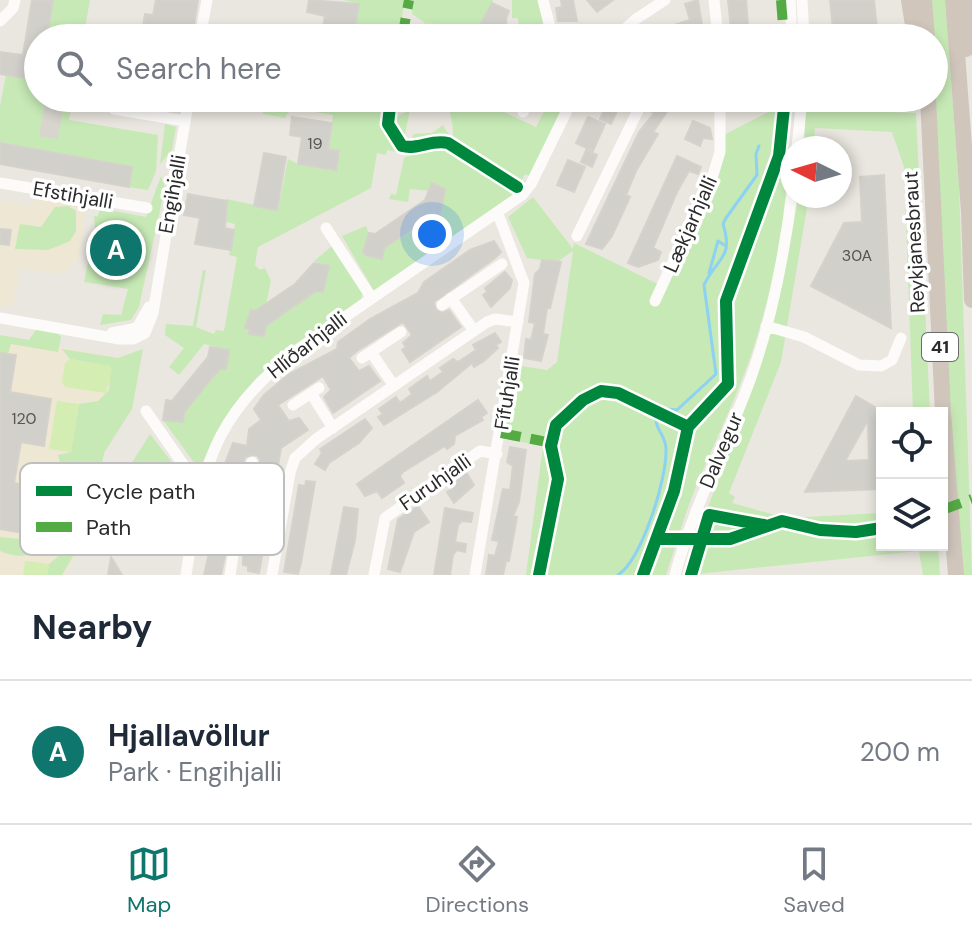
<!DOCTYPE html>
<meta charset="utf-8">
<style>
:root{--surface:#fff;--page:#f2f2f3;--text:#1f2937;--muted:#747a83;--line:#e0e1e3;--accent:#0f766e}
body{margin:0;font-family:"DM Sans",sans-serif;background:var(--page);color:var(--text)}
.controls{position:absolute;right:24px;bottom:24px;display:grid;overflow:hidden;border-radius:0px;box-shadow:0 4px 12px #0003}
.controls button{width:72px;height:72px;display:grid;place-items:center;padding:0;border:0;border-bottom:2px solid var(--line);background:var(--surface);color:var(--text);font:40px sans-serif}
.compass{position:absolute;left:780px;top:136px;width:72px;height:72px;border-radius:50%;background:var(--surface);box-shadow:0 4px 12px #0003;rotate:275deg}
.you{position:absolute;left:432px;top:234px;width:28px;height:28px;margin:-20px;border:6px solid #fff;border-radius:50%;background:#1a73e8;box-shadow:0 0 0 12px #1a73e833}
.badge{display:grid;place-items:center;width:52px;height:52px;border-radius:50%;background:var(--accent);color:#fff;font-size:26px;font-weight:700}
.pin{position:absolute;translate:-50% -50%;border:4px solid #fff;box-shadow:0 2px 8px #0006}
.list{margin:0;padding:0;list-style:none}
h2{display:flex;justify-content:space-between;align-items:center;height:104px;margin:0;padding:0 32px;font-size:34px}
h2 small{font-size:26px;font-weight:400;color:var(--muted)}
.list li{display:grid;grid-template-columns:52px 1fr auto;gap:24px;align-items:center;box-sizing:border-box;height:144px;padding:0 32px;border-top:2px solid var(--line)}
.list b{display:block;font-size:30px;white-space:nowrap}
.list p{margin:0;font-size:26px;white-space:nowrap;color:var(--muted)}
.list em{font-size:26px;font-style:normal;color:var(--muted)}
.icon{flex:none;width:44px;height:44px;fill:none;stroke:currentColor;stroke-width:2;stroke-linecap:round;stroke-linejoin:round}
.map{position:relative;flex:none;width:972px;height:575px;overflow:hidden}
.search{position:absolute;background:var(--surface);box-shadow:0 4px 12px #0003;left:24px;right:24px;top:24px;height:88px;display:flex;align-items:center;gap:20px;box-sizing:border-box;padding:0 28px;border-radius:44px;color:var(--muted);font-size:30px}
.sheet{height:248px;background:var(--surface)}
nav{display:flex;justify-content:space-around;align-items:center;box-sizing:border-box;height:112px;border-top:2px solid var(--line);background:var(--surface);font-size:22px;color:var(--muted)}
nav a{display:grid;justify-items:center;gap:4px}
nav .on{color:var(--accent)}
.map>svg:first-child{display:block}
</style>
<div class="map">
<svg width="972" height="575" viewBox="0 0 972 575">
<rect width="100%" height="100%" fill="#eae7e0"/>
<!-- education -->
<path fill="#eee7d4" d="M33,199L87,207L78,261L60,274L20,268L13,306L6,305L0,309V200L32,206Z
M0,337L118,357L129,354L94,449L82,549L64,575H0Z"/>
<!-- green -->
<path fill="#c7e9b6" d="M53,0H90L83,38H47Z
M405,0L398,38H362L363,28L347,25L348,20L356,21L359,4L344,0Z
M413,0H493L479,29L486,32L487,38H461L462,29L424,22L412,14Z
M512,0H539L543,24L537,38H519L518,18H512Z
M930,0H945L959,185L972,575H961L951,467Z
M6,75L38,80V98H73L69,120L158,135L156,171L148,190L129,187L132,167L0,143V106Z
M266,98H388L387,135L397,152L387,150L386,155L377,153L371,188L258,247L255,265L260,270L265,268L271,281L266,304C253,314 248,311 245,328L250,329V334L264,336L266,326L316,291L323,292L329,266L314,261L332,246L362,293L361,299L256,378L219,428L202,464H195L163,420L183,421C186,402 207,384 220,369H226L229,350L204,344L179,375L169,367L184,348L165,335L166,324L193,326L203,270H206L196,327L214,334L216,330L224,331L237,257L229,255L235,224L226,222V199L278,210L288,159L298,164L340,156V151L323,148L329,142L333,115L291,108L285,118L263,114Z
M450,98H486L487,104L536,127L551,98H567L530,176L525,174L518,187L521,190L374,291L342,236L366,226L369,233L363,252L382,259L384,248L440,214L445,189L432,183L430,191L410,189L408,202L389,199L391,194L396,195L404,158L425,146L450,142L439,138L409,144L414,134L432,133L443,125L452,140C456,127 447,113 450,98Z
M784,104L789,105C791,178 781,253 761,323C745,382 716,438 693,494C683,520 675,548 666,575H526L543,446L505,439L515,365L547,370L557,362L573,251L557,262L527,258L508,217L533,197L573,249L574,243L664,287L724,135Z
M806,108L916,113L930,413H913L904,167L892,132L815,128L814,148H804Z
M410,110L403,144L392,132L390,120Z
M165,124L176,127L172,150L160,164Z
M161,176L165,187L139,307L131,320L100,325L103,314L121,315L128,289L84,282L95,228L94,216H98L100,208L146,217Z
M798,196H809L781,362L729,493L735,497L732,503L786,518L882,513V545H938L940,575H923L919,551L688,575L690,556C734,435 780,325 798,196Z
M68,206L76,211V231L70,241L48,250L15,249L20,224L41,227L55,207Z
M37,328L57,332L61,337L58,352L11,344L8,354L0,353V335L29,340Z
M62,349L118,358L143,349L132,409L104,453L97,492L110,498L118,496L120,481L128,482L131,464L150,434L190,486L181,536L165,534L134,556L79,546L62,575H47L49,564L66,550L70,537L68,531L52,536L51,543C39,557 17,559 0,551V537L41,541L38,529L45,485L51,486L47,515L63,518L62,491L67,470L60,463L58,455L71,452L79,404L98,401L109,390L110,366L70,359Z"/>
<!-- pitch -->
<path fill="#d3edb3" d="M424,22L463,29L461,38H421Z
M410,98H450L447,111L409,104Z
M70,359L110,366L112,370L106,393L65,387L62,382L65,363Z
M57,401L79,404L71,452L49,449Z
M25,561L49,564L47,575H23Z"/>
<!-- plaza -->
<path fill="#d8d5cf" d="M45,101L64,104L58,139L39,136Z"/>
<g fill="none" stroke-linecap="round" stroke-linejoin="round">
<!-- stream -->
<path stroke="#8dd2f2" stroke-width="3" d="M709,273L718,241L726,246
M666,409L677,410L716,374L704,285C717,257 734,259 723,224L726,218L757,175L756,154L759,146
M618,575C642,559 667,479 666,449C666,435 654,429 656,415"/>
</g>
<!-- building -->
<path fill="#d2d0cb" stroke="#d5d2cc" stroke-width="2" fill-rule="evenodd" d="M32,0H53L47,38H38V80L0,74V52L23,55Z
M156,0H198L192,38H141L145,14L153,15Z
M309,0L359,4L355,27L364,28L362,38H321L325,16L307,12Z
M561,0H573L577,21H558L556,8L562,7Z
M587,0H613L597,12Z
M698,0L703,31L698,32L700,36L672,38L668,27L690,20L685,4Z
M728,0H746L749,38H732Z
M830,0H874L878,38H834Z
M492,3L509,11L506,19L507,38L478,29Z
M206,98H258L256,111L205,103Z
M595,98H619L613,108Z
M658,98H666L673,103L653,132L658,134L636,171L626,195L630,197L612,236L602,249L586,244L639,132L654,113L649,110Z
M734,98H750V110H734Z
M605,108L616,113L611,124L600,119Z
M292,117L332,123L328,149L339,151L336,170L298,164L302,137L290,135Z
M588,117L605,124L593,151L576,143Z
M693,121L710,128L712,139L703,138L700,146L685,139Z
M0,143L132,167L129,187L0,164Z
M586,150L597,155L592,167L581,162Z
M264,153L286,157L277,210L254,206Z
M677,156L701,167L698,174L689,171L677,192L653,248L661,252L658,260L638,267L628,263Z
M568,160L585,167L574,192L557,185Z
M884,175L891,328L811,286L844,223L862,222L860,177Z
M432,183L445,189L440,215L435,214L384,248L382,259L366,255L363,252L369,233L375,234L425,200Z
M188,194L227,201L225,228L234,230L231,250L195,244L200,218L184,215Z
M0,229L11,230L9,245L0,244Z
M98,229L106,231L104,245L95,243Z
M494,241L501,252L495,258L434,302L436,310L442,313L449,310L461,327L410,362L402,350L406,347L403,343L412,335L403,322L357,351L349,358L359,371L369,366L380,381L333,413L324,397L331,390L323,376L278,405L289,421L299,418L308,430L281,448L275,483L263,481L264,476L258,475L260,460L257,455L245,457L231,513V520L238,522L248,520L251,512L270,513L259,573L248,571V566L243,565V553L234,548L226,551L221,575H204L216,522L213,517L219,479L233,443L247,446L249,429L261,420L254,409L264,395L289,374L337,349L338,342L370,319L418,293L424,282L470,250Z
M542,260L561,262L550,308H547L543,334L548,335L541,361L524,358L526,339L531,340L535,323L529,322L535,274L540,269Z
M314,263L329,266L323,292L316,291L284,313L266,326L264,336L249,334L250,329L245,328L251,310L255,311L295,284Z
M505,272L512,280L510,288L491,307L483,295L487,292L485,288Z
M495,333L501,342L496,345L498,348L484,361L474,367L472,363L437,392L384,425L378,417L383,414L379,409L396,397L400,403L412,394L409,389L427,376L430,381L443,372L440,368L453,359L458,362L476,350L473,345Z
M210,347L229,350L226,369H220L210,380L184,413L183,422L163,420L166,400L172,401L208,357Z
M0,353L16,355L10,392L51,399L44,446L21,442L14,483L36,487L29,534L0,529Z
M856,396L882,411V489L805,492ZM868,420L869,460L845,461Z
M478,400L487,413L481,417L483,420L455,436L454,444L447,449L445,446L403,472L400,476L404,483L382,498L377,491L365,496L357,484Z
M365,419L372,428L359,443L329,463L325,470L315,464L322,453L320,449Z
M510,447L526,450L519,502L513,516L517,517L509,561H506L503,575H494L486,574L489,555L495,556L499,541L492,540L502,493L503,489L510,490L513,466L507,462Z
M466,472L474,485L454,503L447,492L453,489L449,483Z
M306,481L315,482L301,563L298,574L284,572L299,485L305,486Z
M418,506L429,522L414,532L400,572L388,569L398,519Z
M344,507L358,509L355,540L346,575H331Z
M445,508L473,513L471,522L462,521L458,525L455,542L466,544L465,552L457,550L453,555L450,575H434Z
M111,557L122,575H108Z"/>
<g fill="none" stroke-linecap="round" stroke-linejoin="round">
<!-- minor -->
<path stroke="#fcfbfa" stroke-width="11" d="M543,0L550,27L557,38
M714,0L718,38
M790,0L792,38
M802,0L804,38
M0,21L13,8L15,0
M200,38L207,0
M615,38L636,19L665,0
M114,109L185,121
M523,112L529,98
M797,148L802,98
M0,183L147,208
M326,228L371,297
M577,236L644,98
M451,298L474,331
M655,301L713,175L720,152V98
M442,305L502,264
M0,318L119,339H133L145,333L153,313L189,98
M766,326L804,337L859,365L881,366L892,360L901,338
M112,333L137,328L149,307
M371,352L394,386
M362,358L401,332
M312,395L333,428
M293,405L319,388
M146,411L189,473L200,481
M242,499L283,507
M239,514L252,462
M186,575C202,469 209,420 297,350L522,195L531,184L573,98
M230,575L233,556
M272,575L290,473L295,458L316,439L487,322L495,319L518,322
M374,575L385,518L480,451L497,454
M475,575L524,283L498,214
M675,575C693,507 726,446 750,380C772,320 784,256 792,194"/>
<!-- highway -->
<path stroke="#d0c6bc" stroke-width="16" d="M909,0L915,38
M924,0L927,38
M953,0L969,212L972,300
M966,49L968,0
M928,98L943,413L956,575"/>
<!-- quiet -->
<path stroke="#54ab44" stroke-width="10" stroke-dasharray="20 10" stroke-linecap="butt" d="M781,0L784,38
M402,38L409,0
M501,433L552,443
M942,510L972,499"/>
<!-- cycleway casing -->
<g stroke="#fff" stroke-width="17">
<path id="cycleway" d="M391,98L388,124L402,146C418,150 431,139 448,143L517,187
M658,539H730L782,521L820,530L856,532L882,528
M539,575L558,479L551,446L556,425L583,400L601,391L618,393L688,427
M643,575L674,491L688,427L728,384L726,301L779,156L785,98
M691,575L709,515L764,525"/>
</g>
<!-- cycleway -->
<use href="#cycleway" stroke="#00873e" stroke-width="12"/>
</g>
<g text-anchor="middle" dominant-baseline="central" stroke-width="7" stroke-linejoin="round" paint-order="stroke">
<!-- number labels -->
<g font-size="16" fill="#565554">
<text x="315" y="143">19</text>
<text x="857" y="255">30A</text>
<text x="24" y="418">120</text>
</g>
<!-- shield labels -->
<rect fill="#fff" stroke="#6b6b6b" stroke-width="2" x="922" y="333" width="36" height="28" rx="6"/>
<g font-size="18" font-weight="bold" fill="#2b2b2b">
<text x="940" y="347">41</text>
</g>
<!-- street labels -->
<g font-size="20" fill="#2b2b2b" stroke="#fff">
<text transform="translate(172 194) rotate(-80)">Engihjalli</text>
<text transform="translate(73 195) rotate(10)">Efstihjalli</text>
<text transform="translate(690 224) rotate(-66)">Lækjarhjalli</text>
<text transform="translate(914 242) rotate(-93)">Reykjanesbraut</text>
<text transform="translate(307 345) rotate(-38)">Hlíðarhjalli</text>
<text transform="translate(507 393) rotate(-81)">Fífuhjalli</text>
<text transform="translate(721 450) rotate(-67)">Dalvegur</text>
<text transform="translate(435 482) rotate(-35)">Furuhjalli</text>
</g>
</g>
<!-- legend -->
<rect x="20" y="463" width="264" height="92" rx="12" fill="#fff" stroke="#bfbfbf" stroke-width="2"/>
<rect x="36" y="486" width="36" height="10" fill="#00873e"/>
<rect x="36" y="522" width="36" height="10" fill="#54ab44"/>
<g font-size="22" fill="#2b2b2b">
<text x="86" y="499">Cycle path</text>
<text x="86" y="535">Path</text>
</g>
</svg>
<div class="controls">
<button><svg class="icon" aria-label="locate" viewBox="0 0 24 24"><circle cx="12" cy="12" r="6"/><path d="M12 2v4M12 18v4M2 12h4M18 12h4"/></svg></button>
<button><svg class="icon" aria-label="layers" viewBox="0 0 24 24"><path d="M12 4l9 5-9 5-9-5zM3 14l9 5 9-5"/></svg></button>
</div>
<svg class="compass" viewBox="-18 -18 36 36"><path d="M0-13l5 13h-10z" fill="#e53935"/><path d="M0 13l5-13h-10z" fill="#747a83"/></svg>
<div class="you"></div>
<div class="pin badge" style="left:116px;top:250px">A</div>
<div class="search"><svg class="icon" aria-label="search" viewBox="0 0 24 24"><circle cx="10" cy="10" r="6"/><path d="M15 15l6 6"/></svg>Search here</div>
</div>
<section class="sheet">
<h2>Nearby<small></small></h2>
<ul class="list">
<li><span class="badge">A</span><div><b>Hjallavöllur</b><p>Park · Engihjalli</p></div><em>200 m</em></li>
</ul>
</section>
<nav>
<a class="on"><svg class="icon" aria-label="map" viewBox="0 0 24 24"><path d="M3 6l6-2 6 2 6-2v14l-6 2-6-2-6 2zM9 4v14M15 6v14"/></svg>Map</a>
<a><svg class="icon" aria-label="directions" viewBox="0 0 24 24"><path d="M12 3l9 9-9 9-9-9zM9 14v-3h6M13 9l2 2-2 2"/></svg>Directions</a>
<a><svg class="icon" aria-label="saved" viewBox="0 0 24 24"><path d="M7 4h10v16l-5-4-5 4z"/></svg>Saved</a>
</nav>
